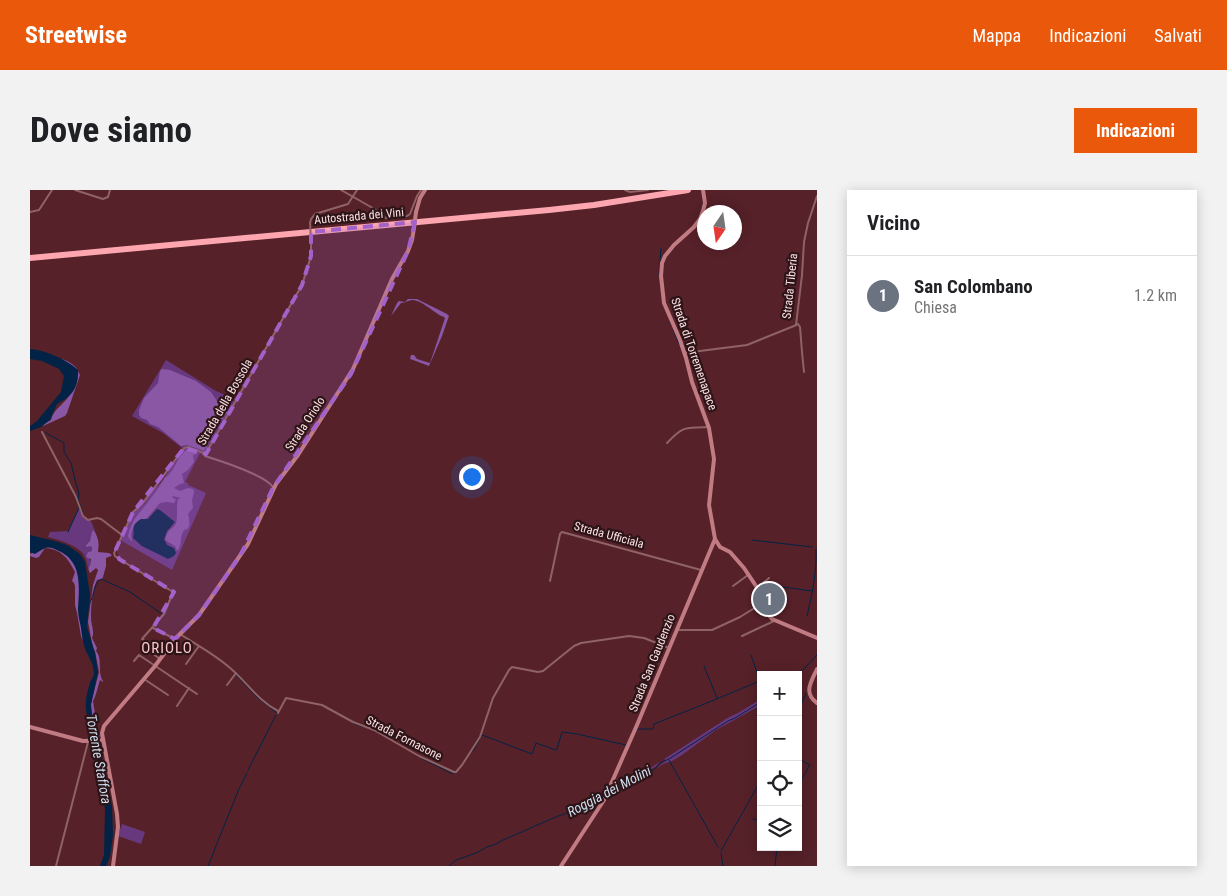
<!DOCTYPE html>
<html lang="it">
<meta charset="utf-8">
<style>
:root{--surface:#fff;--page:#f2f2f2;--text:#202124;--muted:#757577;--line:#e0e0e0;--accent:#ea580c}
body{margin:0;font-family:"Roboto Condensed",sans-serif;background:var(--page);color:var(--text)}
.controls{position:absolute;right:15px;bottom:15px;display:grid;overflow:hidden;border-radius:0px;box-shadow:0 2px 12px #0003}
.controls button{width:45px;height:45px;display:grid;place-items:center;padding:0;border:0;border-bottom:1px solid var(--line);background:var(--surface);color:var(--text);font:25px sans-serif}
.compass{position:absolute;left:667px;top:15px;width:45px;height:45px;border-radius:50%;background:var(--surface);box-shadow:0 2px 12px #0003;rotate:193deg}
.you{position:absolute;left:441px;top:286px;width:18px;height:18px;margin:-12px;border:4px solid #fff;border-radius:50%;background:#1a73e8;box-shadow:0 0 0 8px #1a73e833}
.badge{display:grid;place-items:center;width:32px;height:32px;border-radius:50%;background:var(--accent);color:#fff;font-size:16px;font-weight:700}
.pin{position:absolute;translate:-50% -50%;border:2px solid #fff;box-shadow:0 1px 5px #0006}
.list{margin:0;padding:0;list-style:none}
h2{display:flex;justify-content:space-between;align-items:center;height:65px;margin:0;padding:0 20px;font-size:21px}
h2 small{font-size:16px;font-weight:400;color:var(--muted)}
.list li{display:grid;grid-template-columns:32px 1fr auto;gap:15px;align-items:center;box-sizing:border-box;height:80px;padding:0 20px;border-top:1px solid var(--line)}
.list b{display:block;font-size:19px;white-space:nowrap}
.list p{margin:0;font-size:16px;white-space:nowrap;color:var(--muted)}
.list em{font-size:16px;font-style:normal;color:var(--muted)}
.icon{flex:none;width:28px;height:28px;fill:none;stroke:currentColor;stroke-width:2;stroke-linecap:round;stroke-linejoin:round}
.map{position:relative;flex:none;width:787px;height:676px;overflow:hidden;border-radius:0px}
header{display:flex;align-items:center;gap:30px;box-sizing:border-box;height:70px;padding:0 25px;background:var(--accent);color:#fff}
header strong{font-size:24px}
nav{display:flex;gap:28px;margin-inline-start:auto;font-size:18px}
.intro{display:flex;align-items:center;justify-content:space-between;box-sizing:border-box;height:120px;padding:0 30px}
h1{margin:0;font-size:35px}
.button{padding:12px 22px;border-radius:0px;background:var(--accent);color:#fff;font-size:18px;font-weight:700}
main{display:flex;gap:30px;padding:0 30px}
aside{flex:1;background:var(--surface);border-radius:0px;box-shadow:0 2px 12px #0003}
.map>svg:first-child{display:block}
</style>
<header>
<strong>Streetwise</strong>
<nav><a>Mappa</a><a>Indicazioni</a><a>Salvati</a></nav>
</header>
<div class="intro"><h1>Dove siamo</h1><a class="button">Indicazioni</a></div>
<main>
<div class="map">
<svg width="787" height="676" viewBox="0 0 787 676">
<rect width="100%" height="100%" fill="#562129"/>
<!-- green -->
<path fill="#68387f" fill-rule="evenodd" d="M136,170L186,201L200,207L205,212L176,263L157,256L152,258L133,243L102,226Z
M157,257L170,263L155,292L158,293V295L176,303L142,380L92,351L91,349L104,322L115,313L122,301L130,294L153,260ZM127,319L141,337L137,341L134,349L137,355L138,368L112,356L103,348L104,344L114,329H118Z
M49,318C53,324 52,329 61,331L65,341L64,340L60,351L56,355L61,356L62,359V361L58,362L61,372L59,376V381C57,376 57,370 54,365C49,356 27,349 18,347L20,342L38,341Z
M731,509V515L686,540L652,565L642,571L633,574L624,580L635,571V569L631,571L625,577L608,586L699,527L708,523Z
M92,634L115,642L111,654L88,646Z"/>
<!-- forest -->
<path fill="#8a57a4" d="M378,109H387L417,124L419,126L412,146L399,176L383,170L380,169L381,165H384L387,169L400,173L415,128C413,126 410,126 408,124C401,120 392,111 383,110C378,110 376,113 371,113L361,126L367,113L369,111L375,112Z
M31,169C36,170 44,174 47,179C48,181 49,183 50,185L37,223L35,226L13,236V234L21,230C23,219 35,214 40,204Z
M132,179L140,180L166,191L181,202L187,211L191,219L198,221C196,226 191,230 188,235C183,244 180,253 174,261L157,255L151,256L128,237L120,234L117,230L111,228L109,225V220L114,208L128,193L130,181Z
M158,259L166,262V265L164,264L163,266L164,272L158,280L152,284L154,293L150,294L144,298L150,301L158,298L163,299L164,302L162,310L163,318L158,324C159,328 160,332 159,336C156,343 157,336 153,342C149,349 153,355 147,361L145,356L135,350C136,348 136,345 138,342C140,339 144,338 146,333C148,327 146,316 148,309L151,308L143,306L142,307L146,310L144,313L137,312L130,313L117,328L106,334L103,338L101,344L102,352L99,348L98,346C103,326 110,324 121,308C126,302 130,295 135,288C145,282 146,267 158,259Z
M64,340C69,350 69,352 68,362L79,363L82,365L81,366L76,368V376L73,387L72,389L67,390C62,401 61,416 61,428C61,435 65,442 62,448L67,458L66,461C73,469 67,482 73,491V492L70,490C68,496 66,506 63,511C65,522 66,534 69,545L70,544L71,545L70,548L68,547L63,536L60,517L69,482L65,461L63,458L58,432L63,395L68,380L66,378L60,383C57,378 60,376 61,372V369L56,367L58,362L62,361V359L61,356L56,357V355L60,351L62,342Z
M21,356L32,358L48,379L53,451L51,446L47,423L45,415V396L44,393L42,391L45,382C38,368 31,359 15,358L9,367L6,368L0,366V364L4,362L8,358Z"/>
<!-- water -->
<path fill="#022346" d="M0,159C15,160 38,170 48,180C49,197 42,207 27,214L20,230L11,237L0,241V236L7,231L31,202L34,186L29,179L12,171L0,169Z
M127,319L130,320L145,332L137,341L134,349L137,355L144,358L146,363L144,366L138,369L112,356L103,348C105,338 100,336 111,329H118Z
M0,345L25,351L37,355L50,364L55,372L60,405L57,437L65,463L68,482L61,515L63,532L69,553L82,616L83,645L80,667L76,676H70L74,665L75,619L56,520C55,510 57,503 60,493C61,490 64,486 64,483C63,472 60,470 56,461C53,454 52,446 51,438C50,432 48,426 48,419C49,398 53,372 29,361C17,355 16,357 5,364L0,362Z"/>
<g fill="none" stroke-linecap="round" stroke-linejoin="round">
<!-- stream -->
<path stroke="#022346" stroke-width="1" d="M629,85L631,58
M640,132L642,136
M643,139L649,154
M16,243L34,253V262L41,273L46,294L49,303L48,310L53,323
M38,342L49,318
M722,350L782,357
M753,397L782,401
M58,415C65,408 62,395 71,389L100,402L132,424
M777,426C782,404 787,382 786,359
M674,476L687,508
M206,485L228,508L247,523
M765,485L774,479L787,465
M768,522L776,503
M323,533L333,537
M607,539H623L624,534L672,515L730,491L721,465
M443,561L452,545L502,564L506,553L526,560L527,559L532,542L547,544L596,555
M389,567L423,584
M768,569L780,575L768,595
M639,570L688,657
M218,580L246,525
M580,601L595,596L625,579L630,573L639,569L698,531L705,528L731,512
M723,629L731,631
M184,661L209,599L217,583
M691,661L731,590
M691,663L693,676
M178,676L184,662
M419,676L426,670L446,663L457,657L466,654L471,651L528,626C544,622 560,610 576,602
M745,676L747,657"/>
<!-- street -->
<path stroke="#8f6366" stroke-width="2" d="M45,0L73,9L78,7L80,0
M311,0L348,21L355,28L377,26L380,24L387,6L391,0
M595,0L600,2L618,0
M0,22L9,20L22,0
M280,33L281,29L285,24L318,14L327,0
M766,135L768,134L770,137L772,162L774,182
M654,163L717,155L764,136L766,135L772,85L774,52L778,33L787,6
M12,242L46,307L53,326L58,330L67,328L71,329L92,345
M637,253C655,234 655,239 679,237
M176,264L175,266C191,271 233,284 243,297
M520,391L530,344L532,342L671,380
M703,396L718,385
M738,397L734,398L732,394L739,388
M123,438L145,449
M649,440H682L710,427L734,412
M150,444C167,455 184,464 199,477C216,491 228,511 248,521
M712,446L744,431
M118,453L120,452L134,461
M130,469L115,458L118,453L112,449L134,424L143,402L89,369L85,366L84,363L103,322L113,313L154,258L158,257L176,264V263L272,95L281,66V50
M104,471L109,465L167,504
M156,474L169,456
M114,489L138,505
M197,495L206,483
M147,516L159,498
M248,523L256,508L292,515L323,532L344,540L389,566L424,582H426L432,575L450,547L463,508L479,480L482,477L508,482L513,481L544,456L551,453L599,446L614,448L639,458
M26,676L58,552"/>
<!-- secondary -->
<path stroke="#c17b82" stroke-width="4" d="M386,22L390,8L395,0
M685,349L690,357L700,362L714,378L728,399L739,425L742,429L787,448
M787,479C781,492 773,503 787,513
M0,537L53,551L73,550
M83,676L88,637L87,624L72,543L74,536L125,476L145,449L169,425L218,354L246,294L268,265L323,179L362,89L378,61L382,50L384,38
M531,676L574,610L607,535L685,349L679,315L684,269L679,238L662,192L656,168L650,150L634,113L631,86L632,73L635,66L644,55L664,37L670,29L673,21L675,13L673,0"/>
<!-- highway -->
<path stroke="#fda6af" stroke-width="6" d="M0,68L519,20L564,15L658,0"/>
<!-- street-bridge -->
<path stroke="#8f6366" stroke-width="2" d="M280,33L281,50"/>
<!-- secondary-bridge -->
<path stroke="#c17b82" stroke-width="4" d="M384,38L386,22"/>
</g>
<!-- marked area -->
<path fill="#a262ca" fill-opacity="0.2" stroke="#a262ca" stroke-width="4" stroke-dasharray="10 6" stroke-linejoin="round" d="M385,32L378,61L321,184L243,298L210,366L169,425L145,449L123,438L144,402L89,369L86,359L103,322L154,258L176,264L272,95L281,66V42Z"/>
<g text-anchor="middle" dominant-baseline="central" stroke-width="4.5" stroke-linejoin="round" paint-order="stroke">
<!-- street labels -->
<g font-size="12" fill="#fde0e2" stroke="#2c1417">
<text transform="translate(329 26) rotate(-5)">Autostrada dei Vini</text>
<text transform="translate(760 96) rotate(-84)">Strada Tiberia</text>
<text transform="translate(664 164) rotate(71)">Strada di Torremenapace</text>
<text transform="translate(195 212) rotate(-60)">Strada della Bossola</text>
<text transform="translate(275 234) rotate(-57)">Strada Oriolo</text>
<text transform="translate(579 345) rotate(15)">Strada Ufficiala</text>
<text transform="translate(622 473) rotate(-68)">Strada San Gaudenzio</text>
<text transform="translate(374 548) rotate(27)">Strada Fornasone</text>
</g>
<!-- water labels -->
<g font-size="14" font-style="italic" fill="#cedef1" stroke="#2c1417">
<text transform="translate(69 569) rotate(80)">Torrente Staffora</text>
<text transform="translate(579 601) rotate(-28)">Roggia dei Molini</text>
</g>
<!-- quarter labels -->
<g font-size="15" letter-spacing="1" fill="#fcc5c9" stroke="#2c1417">
<text x="137" y="458">ORIOLO</text>
</g>
</g>
</svg>
<div class="controls">
<button>+</button>
<button>−</button>
<button><svg class="icon" aria-label="locate" viewBox="0 0 24 24"><circle cx="12" cy="12" r="6"/><path d="M12 2v4M12 18v4M2 12h4M18 12h4"/></svg></button>
<button><svg class="icon" aria-label="layers" viewBox="0 0 24 24"><path d="M12 4l9 5-9 5-9-5zM3 14l9 5 9-5"/></svg></button>
</div>
<svg class="compass" viewBox="-18 -18 36 36"><path d="M0-13l5 13h-10z" fill="#e53935"/><path d="M0 13l5-13h-10z" fill="#757577"/></svg>
<div class="you"></div>
<div class="pin badge" style="left:739px;top:409px;background:#6b7280">1</div>
</div>
<aside>
<h2>Vicino<small></small></h2>
<ul class="list">
<li><span class="badge" style="background:#6b7280">1</span><div><b>San Colombano</b><p>Chiesa</p></div><em>1.2 km</em></li>
</ul>
</aside>
</main>
